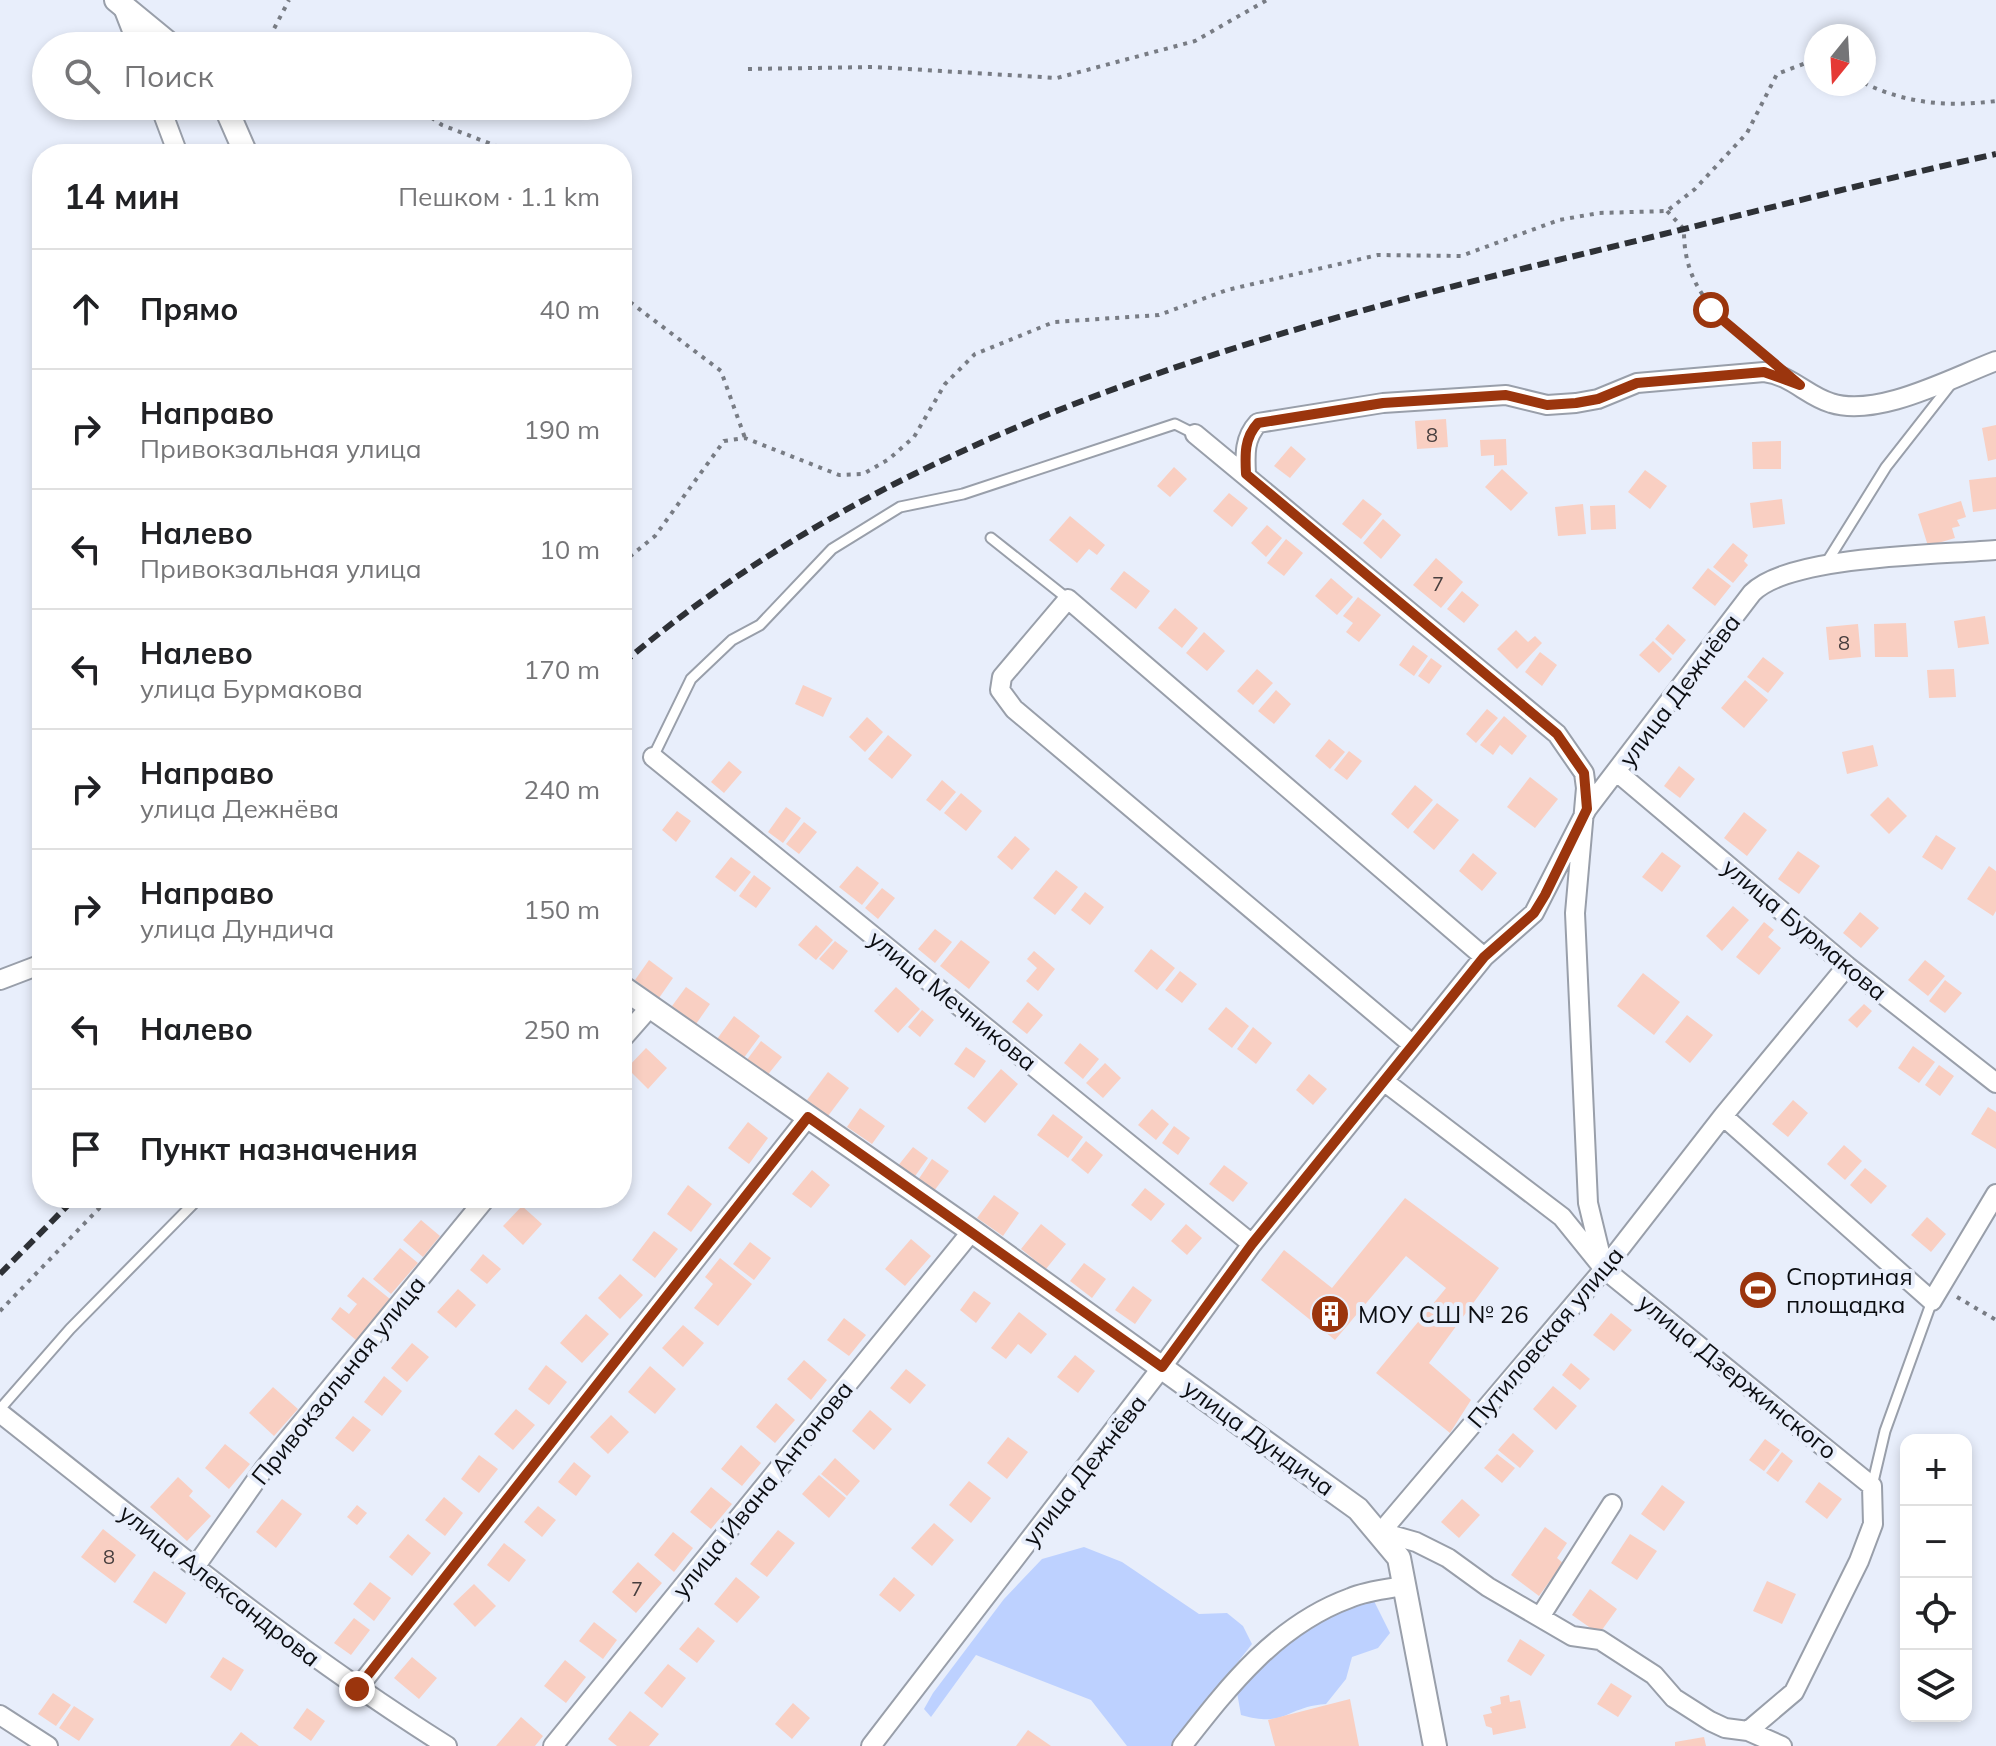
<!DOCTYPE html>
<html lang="ru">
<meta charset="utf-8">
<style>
:root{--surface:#fff;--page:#f6f6f6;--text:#202124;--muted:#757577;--line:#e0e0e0}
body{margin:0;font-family:Mulish,sans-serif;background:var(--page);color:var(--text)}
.controls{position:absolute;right:24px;bottom:24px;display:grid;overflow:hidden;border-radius:16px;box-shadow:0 4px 12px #0003}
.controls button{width:72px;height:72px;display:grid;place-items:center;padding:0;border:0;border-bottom:2px solid var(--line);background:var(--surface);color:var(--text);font:40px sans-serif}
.compass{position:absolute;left:1804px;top:24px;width:72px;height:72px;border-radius:50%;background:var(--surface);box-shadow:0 4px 12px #0003;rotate:198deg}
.stop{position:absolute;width:24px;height:24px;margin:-18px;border:6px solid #9b350d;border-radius:50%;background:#fff}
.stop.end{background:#9b350d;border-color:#fff;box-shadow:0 2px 8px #0008}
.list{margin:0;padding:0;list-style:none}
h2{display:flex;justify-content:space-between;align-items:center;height:104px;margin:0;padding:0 32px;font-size:34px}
h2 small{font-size:26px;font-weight:400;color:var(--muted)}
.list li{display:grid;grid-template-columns:52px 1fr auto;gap:24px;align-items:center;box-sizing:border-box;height:120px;padding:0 32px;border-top:2px solid var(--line)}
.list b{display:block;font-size:30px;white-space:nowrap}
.list p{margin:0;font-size:26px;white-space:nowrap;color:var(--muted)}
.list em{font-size:26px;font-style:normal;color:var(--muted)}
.icon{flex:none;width:44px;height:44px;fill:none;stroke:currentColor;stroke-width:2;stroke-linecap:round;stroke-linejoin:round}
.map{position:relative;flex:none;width:1996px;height:1746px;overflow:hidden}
.search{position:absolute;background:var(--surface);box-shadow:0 4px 12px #0003;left:32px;top:32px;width:600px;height:88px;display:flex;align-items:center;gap:20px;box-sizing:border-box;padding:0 28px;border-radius:44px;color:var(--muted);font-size:30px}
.panel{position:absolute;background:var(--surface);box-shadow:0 4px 12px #0003;left:32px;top:144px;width:600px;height:1064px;border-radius:32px}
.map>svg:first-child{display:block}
</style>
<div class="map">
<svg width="1996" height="1746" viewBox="0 0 1996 1746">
<rect width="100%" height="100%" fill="#e8eefb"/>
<!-- green -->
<path fill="#bdd1ff" d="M1084,1547L1122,1562L1199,1614L1227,1613L1243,1626L1252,1644L1172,1746H1127L1091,1700L976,1655L931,1717L924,1709L933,1693L1004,1599L1042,1559Z
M1374,1601L1390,1633L1378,1648L1352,1657L1346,1679L1326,1704C1285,1707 1287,1728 1241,1715L1236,1687C1274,1650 1318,1607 1374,1601Z"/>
<!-- building -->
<path fill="#f9cfc2" d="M1446,419L1448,447L1417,449L1415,421Z
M1996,425V459L1988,461L1982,428Z
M1506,439L1507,465L1494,466V455L1481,456L1480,440Z
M1781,441V469H1753L1752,442Z
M1291,446L1306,459L1290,478L1274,466Z
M1174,467L1187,479L1170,497L1157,486Z
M1502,469L1528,493L1511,511L1485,487Z
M1645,470L1667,486L1650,509L1628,492Z
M1996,477V509L1973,512L1969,480Z
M1229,493L1248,508L1232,527L1213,511Z
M1363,499L1382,514L1361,539L1342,524Z
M1782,499L1785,524L1753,528L1750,503Z
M1961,501L1966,517L1957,520L1960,526L1952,528L1955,538L1928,546L1918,514Z
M1583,504L1586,534L1558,536L1555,507Z
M1615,505L1616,529L1591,530L1590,506Z
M1070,516L1105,545L1097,555L1089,549L1077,563L1049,540Z
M1383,519L1401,535L1381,559L1363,543Z
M1267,525L1282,538L1266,557L1251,543Z
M1286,539L1303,553L1284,576L1267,563Z
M1733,543L1748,555L1744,561L1748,565L1733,583L1713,567Z
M1436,558L1463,582L1441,608L1413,585Z
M1708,568L1731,586L1715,606L1692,588Z
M1124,571L1150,591L1136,609L1110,589Z
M1331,578L1353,597L1337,615L1315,596Z
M1462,591L1479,605L1464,623L1447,609Z
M1358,597L1381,615L1359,642L1346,632L1353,623L1343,616Z
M1175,608L1198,628L1182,648L1158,628Z
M1985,616L1989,644L1958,648L1954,621Z
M1906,623L1908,657H1875L1874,624Z
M1668,624L1686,640L1673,655L1655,639Z
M1858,624L1861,657L1829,660L1826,627Z
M1516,630L1528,642L1535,636L1542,643L1517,669L1497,649Z
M1204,632L1225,651L1207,671L1186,653Z
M1653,641L1672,659L1659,673L1639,655Z
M1413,645L1428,656L1414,676L1399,665Z
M1540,652L1557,665L1542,686L1525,672Z
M1763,657L1784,673L1768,693L1747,677Z
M1431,658L1442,666L1429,684L1418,676Z
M1257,669L1273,683L1253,705L1237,691Z
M1954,669L1956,697L1929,698L1927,670Z
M1745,680L1768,700L1744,728L1721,708Z
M803,685L832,698L823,717L795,704Z
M1276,690L1291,704L1274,724L1258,711Z
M1487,709L1498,718L1476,743L1466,734Z
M1504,716L1527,736L1512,755L1500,745L1493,755L1480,745Z
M867,717L883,732L865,752L849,737Z
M888,735L912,755L892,779L868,759Z
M1329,739L1345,752L1330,769L1315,756Z
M1873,745L1878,766L1847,774L1842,752Z
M1349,751L1362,761L1347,780L1334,770Z
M729,761L742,772L724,793L711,782Z
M1679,766L1695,779L1680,798L1664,786Z
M1530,777L1558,799L1535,828L1507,807Z
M942,780L956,792L940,811L926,800Z
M1415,785L1433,800L1408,829L1391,814Z
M961,793L982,811L966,831L944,813Z
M1888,797L1907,816L1889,834L1870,815Z
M1437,803L1459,820L1434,850L1413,832Z
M786,807L801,818L783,843L768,832Z
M677,811L691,821L676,842L662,830Z
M1744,812L1767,830L1747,856L1724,838Z
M804,822L817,832L799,854L786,844Z
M1936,835L1956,848L1942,870L1922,857Z
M1015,836L1030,849L1012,870L997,857Z
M1798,851L1820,866L1799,894L1778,879Z
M1662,852L1681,866L1662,892L1642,877Z
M1473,853L1497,873L1482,891L1459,871Z
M731,857L751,872L735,892L715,877Z
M857,866L879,883L862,905L839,887Z
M1989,866L1996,871V911L1993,916L1967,899Z
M1056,870L1078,887L1055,915L1033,898Z
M754,875L771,888L756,908L739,896Z
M882,888L895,898L878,919L865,908Z
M1085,892L1104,907L1090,925L1071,910Z
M1733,906L1749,920L1722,951L1706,936Z
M1860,912L1879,928L1861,948L1843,933Z
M1764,922L1774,930L1768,937L1781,948L1759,975L1736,957Z
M816,925L833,940L816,960L798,945Z
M935,929L952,942L935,963L918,949Z
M961,940L990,962L969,989L940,966Z
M835,941L848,951L833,970L819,959Z
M1151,949L1175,968L1157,990L1134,971Z
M1034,951L1055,969L1038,991L1026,981L1037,968L1027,959Z
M649,960L673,978L659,998L635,980Z
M1925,960L1945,976L1928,996L1908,980Z
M1180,971L1197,984L1182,1003L1165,990Z
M1643,973L1680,1002L1654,1035L1617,1006Z
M1945,980L1962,993L1945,1013L1929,1001Z
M686,987L710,1004L696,1024L672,1006Z
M896,987L920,1009L898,1033L874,1011Z
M1028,1002L1043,1015L1027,1034L1012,1022Z
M1864,1004L1872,1011L1857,1028L1848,1020Z
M1226,1007L1249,1026L1232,1048L1208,1029Z
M922,1010L934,1020L920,1037L908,1027Z
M1687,1015L1713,1035L1690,1063L1665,1042Z
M734,1016L760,1036L743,1059L717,1039Z
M1253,1027L1272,1043L1256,1064L1237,1049Z
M761,1041L782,1057L766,1077L746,1061Z
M1080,1043L1099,1059L1083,1079L1064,1063Z
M1913,1046L1935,1062L1919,1083L1898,1068Z
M966,1047L986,1061L974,1078L954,1064Z
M646,1048L667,1068L648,1089L627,1068Z
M1105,1063L1121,1078L1103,1098L1086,1083Z
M1939,1065L1954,1076L1940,1096L1925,1085Z
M1001,1069L1018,1084L985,1123L967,1108Z
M828,1072L849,1088L828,1116L807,1100Z
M1309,1074L1327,1089L1313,1105L1296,1090Z
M1793,1100L1808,1113L1788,1137L1772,1124Z
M1988,1107L1996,1112V1149L1971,1134Z
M860,1108L885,1126L872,1144L847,1127Z
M1152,1109L1169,1124L1156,1140L1138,1125Z
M1053,1114L1083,1137L1068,1158L1037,1135Z
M748,1122L768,1138L749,1164L728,1148Z
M1174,1126L1190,1138L1178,1155L1162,1143Z
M1086,1141L1103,1155L1088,1174L1071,1160Z
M1844,1145L1862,1161L1845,1180L1827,1164Z
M913,1147L928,1158L913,1179L897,1167Z
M932,1159L949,1171L934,1191L918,1180Z
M1224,1165L1248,1183L1233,1202L1209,1184Z
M1865,1168L1887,1186L1871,1204L1850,1185Z
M812,1170L830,1185L811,1208L792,1194Z
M688,1185L712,1204L691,1232L667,1214Z
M1145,1188L1165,1204L1151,1221L1131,1205Z
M994,1195L1019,1213L1003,1236L977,1218Z
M1405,1198L1499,1268L1429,1363L1471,1400L1450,1433L1376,1373L1446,1288L1406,1256L1335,1340L1261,1280L1284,1250L1332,1288Z
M522,1206L542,1224L523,1245L503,1226Z
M1927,1217L1946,1234L1931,1252L1911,1235Z
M421,1220L440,1236L423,1257L403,1240Z
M1041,1224L1066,1244L1046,1269L1021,1249Z
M1186,1224L1202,1238L1187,1255L1171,1241Z
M654,1231L678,1249L655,1278L632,1260Z
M911,1239L931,1256L905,1286L885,1269Z
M750,1242L771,1258L754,1280L733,1264Z
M400,1248L418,1263L391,1294L373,1279Z
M483,1254L501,1269L487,1284L470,1270Z
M720,1258L752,1284L718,1326L694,1308L713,1284L705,1277Z
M1084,1263L1106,1279L1092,1298L1070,1281Z
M620,1274L643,1295L620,1319L598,1298Z
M363,1277L390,1299L356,1340L331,1319L340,1307L349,1314L357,1304L347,1296Z
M1133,1286L1152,1300L1135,1324L1115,1310Z
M458,1289L476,1305L456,1328L437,1312Z
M974,1291L991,1303L976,1323L960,1310Z
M1019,1312L1047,1334L1031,1354L1018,1344L1006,1359L991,1348Z
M1611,1313L1632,1330L1614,1351L1593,1335Z
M586,1314L609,1334L582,1363L560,1343Z
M844,1318L866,1335L849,1356L827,1340Z
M683,1325L704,1343L683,1367L662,1348Z
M412,1343L429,1357L407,1382L391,1368Z
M1075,1355L1095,1371L1078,1393L1057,1377Z
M804,1360L827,1380L811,1400L787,1379Z
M1571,1363L1590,1379L1580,1390L1562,1375Z
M546,1365L567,1382L549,1405L528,1389Z
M650,1366L676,1389L655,1414L628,1392Z
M906,1369L926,1385L910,1404L890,1388Z
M384,1376L402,1391L382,1416L364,1402Z
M1553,1386L1577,1406L1556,1430L1533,1409Z
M273,1387L298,1409L274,1436L249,1413Z
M776,1403L795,1420L775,1443L756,1427Z
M516,1409L535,1425L513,1450L494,1434Z
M870,1410L892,1429L874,1450L852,1431Z
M611,1415L629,1432L608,1454L590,1437Z
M353,1416L371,1430L353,1452L335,1438Z
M1513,1433L1534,1451L1520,1468L1498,1450Z
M1008,1437L1028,1452L1007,1479L987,1463Z
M1765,1439L1780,1450L1764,1471L1749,1460Z
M225,1444L250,1464L229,1489L205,1468Z
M741,1445L761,1463L742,1486L721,1469Z
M1782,1452L1793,1461L1778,1482L1766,1473Z
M1497,1454L1515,1468L1502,1483L1484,1468Z
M479,1455L498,1469L479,1493L461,1479Z
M835,1458L860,1481L847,1496L821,1474Z
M574,1462L591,1476L576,1496L558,1482Z
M819,1475L846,1498L829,1518L802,1494Z
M178,1477L193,1491L189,1496L211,1516L187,1541L150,1507Z
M969,1481L991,1498L971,1523L949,1505Z
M1819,1482L1842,1499L1827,1519L1805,1502Z
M1662,1485L1685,1502L1664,1531L1641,1514Z
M711,1487L732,1504L711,1529L690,1512Z
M444,1497L463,1513L445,1536L425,1520Z
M282,1499L302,1514L276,1548L256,1532Z
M1462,1499L1480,1515L1459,1538L1441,1522Z
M357,1505L367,1513L357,1525L347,1517Z
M538,1506L556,1520L542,1537L524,1522Z
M934,1523L954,1540L932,1566L911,1548Z
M1545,1527L1567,1543L1557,1558L1563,1563L1539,1596L1511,1575Z
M103,1529L136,1555L115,1583L81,1557Z
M778,1530L795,1543L767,1577L750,1564Z
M673,1532L693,1548L674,1572L654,1555Z
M408,1534L431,1553L412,1576L389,1557Z
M1630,1534L1657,1551L1637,1580L1611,1563Z
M504,1543L526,1560L509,1582L487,1565Z
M638,1562L662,1583L636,1613L612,1592Z
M154,1571L186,1593L166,1624L133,1602Z
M736,1577L760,1597L737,1623L714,1604Z
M894,1577L915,1595L900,1612L879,1595Z
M1767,1581L1796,1594L1782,1624L1753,1611Z
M370,1582L391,1598L374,1621L353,1604Z
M474,1584L496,1606L475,1627L453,1604Z
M1590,1589L1617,1609L1599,1634L1572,1615Z
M354,1618L370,1630L351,1655L334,1643Z
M594,1622L617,1640L603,1659L579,1641Z
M698,1627L715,1641L697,1663L679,1649Z
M1520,1639L1545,1655L1531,1676L1507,1661Z
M223,1657L244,1670L231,1691L210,1677Z
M412,1657L437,1678L419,1699L394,1678Z
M565,1660L586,1677L566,1703L544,1686Z
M668,1664L686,1678L662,1708L644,1693Z
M1611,1683L1632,1696L1618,1717L1597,1704Z
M53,1693L71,1705L56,1726L38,1714Z
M1509,1695L1510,1702L1520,1700L1526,1728L1493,1735L1492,1728L1486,1726L1483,1715L1492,1713L1490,1707L1501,1704L1500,1697Z
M1350,1699L1359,1746H1275L1268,1720Z
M793,1703L810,1718L792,1739L775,1724Z
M74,1706L94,1719L79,1741L59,1728Z
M307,1708L325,1721L311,1741L293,1728Z
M630,1711L659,1734L649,1746H617L608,1739Z
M521,1717L543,1736L535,1746H496Z
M1028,1730L1051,1746H1016Z
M241,1732L259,1746H230Z
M1704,1737L1706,1746H1675V1742Z"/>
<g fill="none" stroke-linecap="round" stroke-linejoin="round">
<!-- service casing -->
<g stroke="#999faa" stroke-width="13">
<path id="service" d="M991,538L1068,599
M1825,565L1886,467L1951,384
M653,757L691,679L732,640L760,625L832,549L900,507L963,494L1175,424L1195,434
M0,1409L70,1329L199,1198
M1872,1486L1885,1431L1932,1301"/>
</g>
<!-- minor casing -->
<g stroke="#999faa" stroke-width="22">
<path id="minor" d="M122,5L138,46
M160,106L178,154
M1195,434L1557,734L1584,773L1586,788L1575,913L1588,1203L1604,1269
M1246,474C1245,455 1244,438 1258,423L1383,403L1506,395L1547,405L1576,403L1598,399L1637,383L1764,372C1791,375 1807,396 1831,403C1878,418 1951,378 1996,361
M653,757L1252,1244
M1617,772L1847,966L1996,1083
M0,980L42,964
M622,1039L651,1006
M1413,1045L1014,709L1000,690L1002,677L1068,599L1484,957
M1385,1082L1562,1217L1604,1269L1872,1486L1873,1524L1859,1561L1794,1692L1748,1731
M1723,1116L1932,1301L1996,1194
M0,1413C146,1528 289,1647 447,1746
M195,1567L264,1469L486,1198
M1540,1617L1612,1504
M357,1689L808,1117
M0,1715L48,1746
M553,1746L972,1231
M871,1746L1162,1367L1252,1244L1484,957L1534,913L1587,809L1752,593C1789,555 1940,555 1996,550
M1182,1746C1229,1686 1276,1625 1350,1598C1366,1591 1386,1589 1404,1586
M1782,1746L1748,1731L1725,1728L1710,1721L1674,1698L1654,1675L1600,1640L1572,1636L1488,1587L1448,1558L1416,1542L1381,1532L1604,1269L1723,1116L1847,966"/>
</g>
<!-- tertiary casing -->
<g stroke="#999faa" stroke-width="26">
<path id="tertiary" d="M116,0L172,46
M225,106L246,154
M622,987L972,1231L1358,1509L1399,1558L1435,1746"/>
</g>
<!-- path -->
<path stroke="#787c84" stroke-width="4" stroke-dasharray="4 6" stroke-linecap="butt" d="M265,46L289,0
M748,69L875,67L1057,78L1195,41L1267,0
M1864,83C1907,104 1949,107 1996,101
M415,106L442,125L517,154
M249,109L263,106
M1667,211L1684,229C1683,291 1721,318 1764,355
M622,296L721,371L745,438
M622,563L655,536L724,441L745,438L839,475L863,474L889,459L914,437L945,384L975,354L1054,322L1159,315L1227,290L1378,255L1461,256L1559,220L1599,213L1667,211L1695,189L1747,133L1777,74L1806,63L1816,65
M1957,1297L1996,1320
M0,1311L109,1198"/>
<!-- service -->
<use href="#service" stroke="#fff" stroke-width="9"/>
<!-- minor -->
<use href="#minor" stroke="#fff" stroke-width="18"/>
<!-- tertiary -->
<use href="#tertiary" stroke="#fff" stroke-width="22"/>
<!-- rail -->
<path stroke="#2e3136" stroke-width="6" stroke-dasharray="12 6" stroke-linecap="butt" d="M622,664C896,430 1249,335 1591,252C1726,219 1860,184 1996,154
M0,1274L75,1198"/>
</g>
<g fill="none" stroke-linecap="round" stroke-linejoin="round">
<!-- route -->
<path stroke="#9b350d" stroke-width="10" d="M357,1689L808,1117L1162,1367L1252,1244L1413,1045L1484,957L1534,913L1545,895L1587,809L1584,773L1557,734L1246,474C1245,455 1244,438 1258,423L1383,403L1506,395L1547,405L1576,403L1598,399L1637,383L1764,372L1800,385L1711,310"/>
</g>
<!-- icons -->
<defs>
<g id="stadium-disc" transform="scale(2)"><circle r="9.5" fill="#9b350d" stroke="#e8eefb"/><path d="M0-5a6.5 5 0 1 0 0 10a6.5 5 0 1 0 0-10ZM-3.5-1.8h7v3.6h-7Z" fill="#fff"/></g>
<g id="building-disc" transform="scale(2)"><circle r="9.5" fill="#9b350d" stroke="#e8eefb"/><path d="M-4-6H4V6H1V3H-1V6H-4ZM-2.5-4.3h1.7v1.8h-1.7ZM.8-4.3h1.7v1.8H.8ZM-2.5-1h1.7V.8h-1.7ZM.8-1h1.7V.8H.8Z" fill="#fff"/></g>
</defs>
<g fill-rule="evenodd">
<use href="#stadium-disc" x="1758" y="1290"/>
<use href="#building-disc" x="1330" y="1314"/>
</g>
<g text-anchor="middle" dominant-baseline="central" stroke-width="8" stroke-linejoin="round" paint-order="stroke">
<!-- number labels -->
<g font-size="20" fill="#473e3e">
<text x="1432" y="434">8</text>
<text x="1438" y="583">7</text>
<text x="1844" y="642">8</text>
<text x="109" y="1556">8</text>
<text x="637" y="1588">7</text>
</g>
<!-- street labels -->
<g font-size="24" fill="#0c0e12" stroke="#e8eefb">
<text transform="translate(1679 690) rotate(-53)">улица Дежнёва</text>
<text transform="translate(1805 929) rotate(40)">улица Бурмакова</text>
<text transform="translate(953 1000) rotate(39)">улица Мечникова</text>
<text transform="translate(1545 1337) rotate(-50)">Путиловская улица</text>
<text transform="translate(1738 1376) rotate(39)">улица Дзержинского</text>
<text transform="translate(338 1380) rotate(-51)">Привокзальная улица</text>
<text transform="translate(1259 1437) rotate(36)">улица Дундича</text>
<text transform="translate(1084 1470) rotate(-52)">улица Дежнёва</text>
<text transform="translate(762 1489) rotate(-51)">улица Ивана Антонова</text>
<text transform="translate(220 1585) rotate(38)">улица Александрова</text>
</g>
<!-- poi labels -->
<g font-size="24" fill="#0c0e12" stroke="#e8eefb" text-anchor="start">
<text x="1786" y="1276">Спортиная<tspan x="1786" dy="28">площадка</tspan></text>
<text x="1358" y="1314">МОУ СШ № 26</text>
</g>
</g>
</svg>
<div class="controls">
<button>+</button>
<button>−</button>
<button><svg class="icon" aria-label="locate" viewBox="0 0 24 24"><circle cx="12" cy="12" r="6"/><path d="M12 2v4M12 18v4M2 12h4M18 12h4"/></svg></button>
<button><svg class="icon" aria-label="layers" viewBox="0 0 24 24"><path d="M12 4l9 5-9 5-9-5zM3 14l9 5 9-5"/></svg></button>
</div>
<svg class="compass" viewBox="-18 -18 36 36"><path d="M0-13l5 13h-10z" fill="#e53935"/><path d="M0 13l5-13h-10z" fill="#757577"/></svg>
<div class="stop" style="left:1711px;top:310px"></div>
<div class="stop end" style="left:357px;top:1689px"></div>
<div class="search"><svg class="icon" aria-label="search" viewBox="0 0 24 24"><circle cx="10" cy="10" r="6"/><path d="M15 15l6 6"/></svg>Поиск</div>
<section class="panel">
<h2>14 мин<small>Пешком · 1.1 km</small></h2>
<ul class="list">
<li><svg class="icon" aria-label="ahead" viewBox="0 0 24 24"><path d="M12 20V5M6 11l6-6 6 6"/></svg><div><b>Прямо</b></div><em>40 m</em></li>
<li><svg class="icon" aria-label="right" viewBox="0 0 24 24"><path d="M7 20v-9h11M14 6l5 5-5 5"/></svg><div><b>Направо</b><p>Привокзальная улица</p></div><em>190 m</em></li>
<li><svg class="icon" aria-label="left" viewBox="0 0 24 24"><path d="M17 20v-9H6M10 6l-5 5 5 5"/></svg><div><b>Налево</b><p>Привокзальная улица</p></div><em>10 m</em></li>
<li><svg class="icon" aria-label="left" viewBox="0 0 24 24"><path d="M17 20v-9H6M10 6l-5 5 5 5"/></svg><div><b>Налево</b><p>улица Бурмакова</p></div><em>170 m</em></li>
<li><svg class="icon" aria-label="right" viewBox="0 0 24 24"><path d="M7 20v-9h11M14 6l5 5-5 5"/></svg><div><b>Направо</b><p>улица Дежнёва</p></div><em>240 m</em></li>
<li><svg class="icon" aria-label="right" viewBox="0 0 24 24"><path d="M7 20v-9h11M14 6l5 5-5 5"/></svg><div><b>Направо</b><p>улица Дундича</p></div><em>150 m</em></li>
<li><svg class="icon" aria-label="left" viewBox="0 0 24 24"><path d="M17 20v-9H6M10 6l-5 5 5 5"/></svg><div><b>Налево</b></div><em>250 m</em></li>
<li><svg class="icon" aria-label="arrive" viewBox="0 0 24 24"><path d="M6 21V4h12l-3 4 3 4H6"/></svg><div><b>Пункт назначения</b></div></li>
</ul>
</section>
</div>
